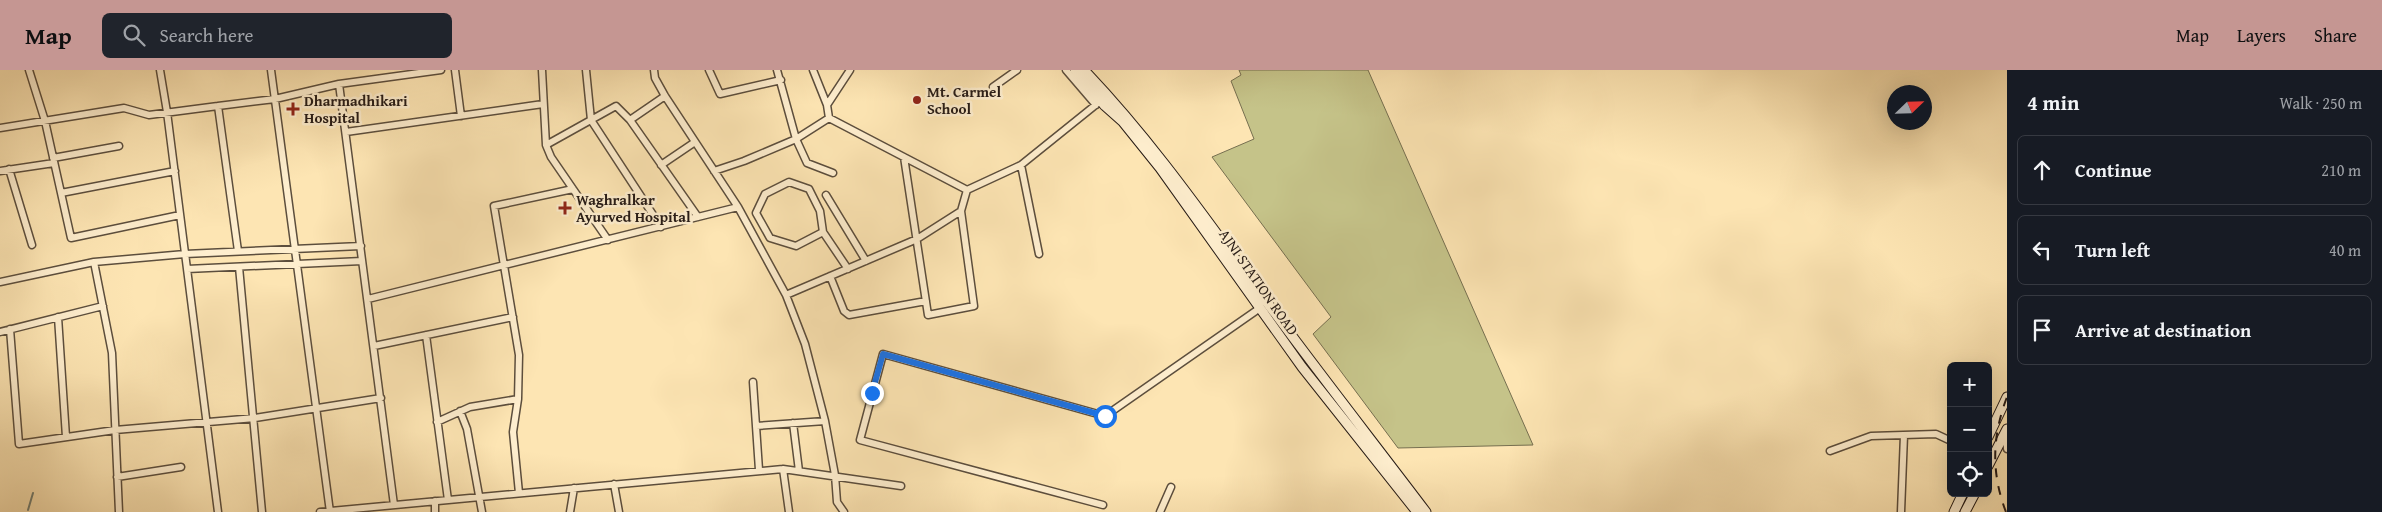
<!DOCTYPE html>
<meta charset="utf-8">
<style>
:root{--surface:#171b24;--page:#20242c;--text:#f1f3f6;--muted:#9ea1a6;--line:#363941;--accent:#c59692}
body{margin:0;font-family:"Gentium Book Plus",serif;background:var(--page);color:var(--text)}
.controls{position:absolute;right:15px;bottom:15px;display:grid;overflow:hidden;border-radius:8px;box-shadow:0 5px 20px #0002}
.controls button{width:45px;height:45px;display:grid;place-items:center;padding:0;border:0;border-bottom:1px solid var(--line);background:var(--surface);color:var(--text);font:25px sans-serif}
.compass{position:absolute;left:1887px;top:15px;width:45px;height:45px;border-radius:50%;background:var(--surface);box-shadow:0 5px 20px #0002;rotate:67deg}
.stop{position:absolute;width:15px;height:15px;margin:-11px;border:4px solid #1a73e8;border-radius:50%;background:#fff}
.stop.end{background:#1a73e8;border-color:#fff;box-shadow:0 1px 5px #0008}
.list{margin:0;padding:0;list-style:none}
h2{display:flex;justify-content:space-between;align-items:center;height:65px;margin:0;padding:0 20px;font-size:21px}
h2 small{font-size:16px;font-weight:400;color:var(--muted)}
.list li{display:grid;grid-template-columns:32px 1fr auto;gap:15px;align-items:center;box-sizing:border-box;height:70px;margin:0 10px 10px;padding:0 10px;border:1px solid var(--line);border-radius:8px}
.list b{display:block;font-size:19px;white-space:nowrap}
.list em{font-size:16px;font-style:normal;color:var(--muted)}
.icon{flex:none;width:28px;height:28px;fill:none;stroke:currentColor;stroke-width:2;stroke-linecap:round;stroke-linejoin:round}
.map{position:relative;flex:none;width:2007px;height:442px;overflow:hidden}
header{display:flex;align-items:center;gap:30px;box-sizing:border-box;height:70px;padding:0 25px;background:var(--accent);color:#111}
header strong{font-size:24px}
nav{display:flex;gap:28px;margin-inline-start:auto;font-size:18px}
.search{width:350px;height:45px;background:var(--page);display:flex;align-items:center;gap:12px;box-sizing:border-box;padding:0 18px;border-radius:8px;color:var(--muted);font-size:19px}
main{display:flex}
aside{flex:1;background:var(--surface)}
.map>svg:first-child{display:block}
</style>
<header>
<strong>Map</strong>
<div class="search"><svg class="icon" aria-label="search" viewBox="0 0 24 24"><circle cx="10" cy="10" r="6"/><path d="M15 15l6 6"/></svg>Search here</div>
<nav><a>Map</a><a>Layers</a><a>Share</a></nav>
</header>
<main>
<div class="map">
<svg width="2007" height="442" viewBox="0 0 2007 442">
<rect width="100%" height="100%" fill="#fde5b3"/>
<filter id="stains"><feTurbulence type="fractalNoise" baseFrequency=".004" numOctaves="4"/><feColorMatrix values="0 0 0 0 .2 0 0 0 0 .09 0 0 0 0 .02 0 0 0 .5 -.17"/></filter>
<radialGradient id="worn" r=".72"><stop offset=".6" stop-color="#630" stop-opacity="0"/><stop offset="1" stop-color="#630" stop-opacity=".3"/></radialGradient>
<!-- green -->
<path fill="#c5c389" stroke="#766f50" d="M1239,0H1368L1533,375L1398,378L1313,264L1331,247L1212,87L1254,69L1231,11L1241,5Z"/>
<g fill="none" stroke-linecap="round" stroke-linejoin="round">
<!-- stream -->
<path stroke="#6f7d72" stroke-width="2" d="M28,440L33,423"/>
<!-- minor casing -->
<g stroke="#5c4e3d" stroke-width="9">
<path id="minor" d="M29,0L45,51L71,168L180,145
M160,0L167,42L218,442
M271,0L330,442
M455,0L461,46
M542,0L546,75L551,87L608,170
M586,0L591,50L661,157
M654,0L655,8L665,26L738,137L786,225L805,274L825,351L835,405L837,432L844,442
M709,0L720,24L781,10
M813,0L827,35
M1066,0L1096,35
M339,14L394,435
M993,17L1017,0
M218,36L238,181
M829,48L967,120
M630,50L665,26
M0,58L124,38L149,45L218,36L275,29L339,14L441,0
M346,62L543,34
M546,75L616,36L630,50L698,147
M904,87L928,245L974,236L961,141L967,120
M53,88L119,76
M661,95L695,72
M1021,95L1039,184
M9,99L32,175
M0,101L54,93
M714,101L744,91L796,69L777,0
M833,103L807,93L796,69L829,48L827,35L850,0
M967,120L1021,95L1103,29
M61,123L175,101
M826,125L866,191
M823,162L796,176L770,168L756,143L765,124L789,112L809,119L820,141L823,162L848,199
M94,192L112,283L119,442
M239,197L262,442
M187,199L362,191
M830,206L844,241L849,245L926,231
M0,212L94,192L185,184L361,176
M786,225L917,169L961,141
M368,229L738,137
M58,247L66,367
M10,259L19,374L115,360L255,348L381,328
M0,262L103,236
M426,265L448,430
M374,276L513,247
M753,312L759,400
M460,341L467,359L482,442
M437,352L470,337L518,329
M793,353L799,401
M756,356L825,351
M2005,363L2007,379
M1830,381L1871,366L1936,364L1951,371
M783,399L789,442
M117,407L181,397
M614,414L619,442
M519,423L513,362L518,329L519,285L494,136L573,119
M435,431V442
M1103,435L860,370L883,284L1105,346L1260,238
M320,442L783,399L901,416
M570,442L574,418
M1160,442L1171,417
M1901,442L1904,365"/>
</g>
<!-- secondary casing -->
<g stroke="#261b16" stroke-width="11">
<path id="secondary" d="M1075,0L1105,36L1123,52L1160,98L1302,297L1417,442
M1084,0C1152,71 1208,152 1266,231C1318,302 1373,372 1426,442
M1988,367L2007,327
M1988,396L2007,359
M1954,442L1963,423
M1965,442L1975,423"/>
</g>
<!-- minor -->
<use href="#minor" stroke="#feeece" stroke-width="6"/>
<!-- secondary -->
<use href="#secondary" stroke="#feeece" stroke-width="9"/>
<!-- rail -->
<path stroke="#261b16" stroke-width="2" stroke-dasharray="9 9" stroke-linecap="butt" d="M2006,442C1991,403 1992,366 2007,327"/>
</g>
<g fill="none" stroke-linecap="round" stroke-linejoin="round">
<!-- route -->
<path stroke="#1a73e8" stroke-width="6" d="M872,323L883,284L1105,346"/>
</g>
<!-- markers -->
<g fill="#8f2418" stroke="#feeece" stroke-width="2">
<circle cx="917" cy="30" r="5"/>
<path d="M290.5 31.5h5v5h5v5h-5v5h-5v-5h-5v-5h5z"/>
<path d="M562.5 130.5h5v5h5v5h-5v5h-5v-5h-5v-5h5z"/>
</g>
<g text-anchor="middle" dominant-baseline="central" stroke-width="5" stroke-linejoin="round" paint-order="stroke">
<!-- poi labels -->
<g font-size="15" font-weight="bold" fill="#261b16" stroke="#feeece" text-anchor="start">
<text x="927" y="21">Mt. Carmel<tspan x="927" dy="17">School</tspan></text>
<text x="304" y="30">Dharmadhikari<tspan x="304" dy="17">Hospital</tspan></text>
<text x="576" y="129">Waghralkar<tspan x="576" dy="17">Ayurved Hospital</tspan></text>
</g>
<!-- street labels -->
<g font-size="15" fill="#261b16" stroke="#feeece">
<text transform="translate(1259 212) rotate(55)">AJNI STATION ROAD</text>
</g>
</g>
<rect width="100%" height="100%" filter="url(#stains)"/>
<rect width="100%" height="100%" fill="url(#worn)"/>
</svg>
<div class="controls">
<button>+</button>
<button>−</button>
<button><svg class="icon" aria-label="locate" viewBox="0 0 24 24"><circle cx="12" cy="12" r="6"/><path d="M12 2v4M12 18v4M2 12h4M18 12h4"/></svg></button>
</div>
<svg class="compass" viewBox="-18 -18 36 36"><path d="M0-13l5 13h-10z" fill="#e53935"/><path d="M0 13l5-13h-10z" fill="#9ea1a6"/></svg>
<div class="stop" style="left:1105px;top:346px"></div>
<div class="stop end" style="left:872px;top:323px"></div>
</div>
<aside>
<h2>4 min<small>Walk · 250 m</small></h2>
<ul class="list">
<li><svg class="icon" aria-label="ahead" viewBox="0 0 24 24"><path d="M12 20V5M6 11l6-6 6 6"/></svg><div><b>Continue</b></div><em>210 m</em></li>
<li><svg class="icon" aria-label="left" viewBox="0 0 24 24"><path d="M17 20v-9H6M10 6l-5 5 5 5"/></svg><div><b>Turn left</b></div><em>40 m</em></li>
<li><svg class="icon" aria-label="arrive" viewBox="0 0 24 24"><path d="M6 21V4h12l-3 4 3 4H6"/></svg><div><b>Arrive at destination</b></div></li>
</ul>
</aside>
</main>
